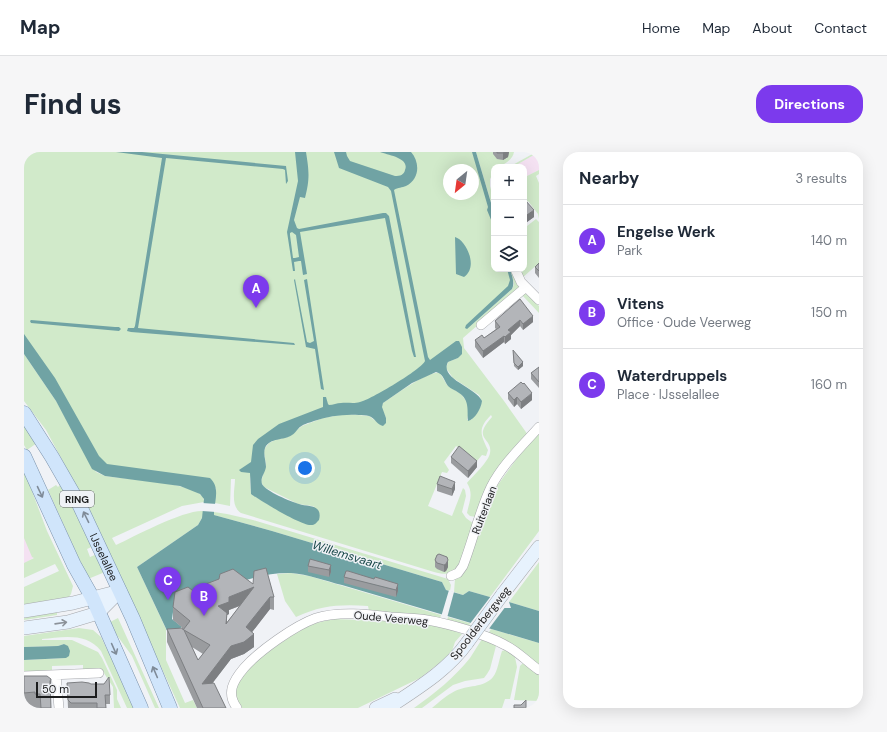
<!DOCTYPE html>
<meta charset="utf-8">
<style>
:root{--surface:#fff;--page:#f6f6f7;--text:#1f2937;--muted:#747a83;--line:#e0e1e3;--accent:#7c3aed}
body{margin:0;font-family:"DM Sans",sans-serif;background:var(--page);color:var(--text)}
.controls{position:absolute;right:12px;top:12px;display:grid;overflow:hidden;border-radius:8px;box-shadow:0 4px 16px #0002}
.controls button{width:36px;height:36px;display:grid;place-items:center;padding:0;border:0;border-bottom:1px solid var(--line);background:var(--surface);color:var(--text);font:20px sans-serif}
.compass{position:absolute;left:419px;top:12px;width:36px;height:36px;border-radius:50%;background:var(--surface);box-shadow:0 4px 16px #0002;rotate:209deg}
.scale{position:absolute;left:12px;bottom:10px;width:61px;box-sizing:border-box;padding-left:4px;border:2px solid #1c1d1e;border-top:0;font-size:11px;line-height:14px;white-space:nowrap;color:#1c1d1e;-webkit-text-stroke:3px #f0f2f6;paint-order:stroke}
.you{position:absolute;left:281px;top:316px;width:14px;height:14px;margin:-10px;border:3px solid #fff;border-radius:50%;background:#1a73e8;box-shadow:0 0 0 6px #1a73e833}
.badge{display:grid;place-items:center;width:26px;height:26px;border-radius:50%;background:var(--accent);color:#fff;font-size:13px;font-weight:700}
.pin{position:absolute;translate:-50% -33px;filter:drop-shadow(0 1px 2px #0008)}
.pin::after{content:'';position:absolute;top:21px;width:14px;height:12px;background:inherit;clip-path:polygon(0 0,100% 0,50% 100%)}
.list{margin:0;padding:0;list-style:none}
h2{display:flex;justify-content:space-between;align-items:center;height:52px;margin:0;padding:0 16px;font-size:17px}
h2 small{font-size:13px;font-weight:400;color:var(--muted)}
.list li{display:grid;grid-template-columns:26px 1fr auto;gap:12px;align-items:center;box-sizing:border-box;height:72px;padding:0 16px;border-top:1px solid var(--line)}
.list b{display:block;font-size:15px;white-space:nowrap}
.list p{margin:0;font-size:13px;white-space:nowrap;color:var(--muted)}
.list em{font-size:13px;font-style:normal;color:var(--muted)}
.icon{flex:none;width:22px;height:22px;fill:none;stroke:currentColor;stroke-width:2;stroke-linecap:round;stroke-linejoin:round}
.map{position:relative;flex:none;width:515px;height:556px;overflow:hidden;border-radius:16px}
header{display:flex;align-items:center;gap:24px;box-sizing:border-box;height:56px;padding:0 20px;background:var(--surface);border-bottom:1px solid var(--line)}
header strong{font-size:19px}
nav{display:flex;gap:22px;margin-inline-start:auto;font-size:14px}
.intro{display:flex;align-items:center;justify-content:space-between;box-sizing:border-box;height:96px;padding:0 24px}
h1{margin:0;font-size:28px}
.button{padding:10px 18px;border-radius:16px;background:var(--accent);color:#fff;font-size:14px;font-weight:700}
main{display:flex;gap:24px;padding:0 24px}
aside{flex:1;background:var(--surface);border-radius:16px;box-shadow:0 4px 16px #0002}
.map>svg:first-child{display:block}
</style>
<header>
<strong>Map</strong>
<nav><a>Home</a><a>Map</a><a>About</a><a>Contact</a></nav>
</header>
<div class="intro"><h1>Find us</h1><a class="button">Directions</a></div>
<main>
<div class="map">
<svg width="515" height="556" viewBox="0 0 515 556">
<rect width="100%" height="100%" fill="#f0f2f6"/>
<!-- industrial -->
<path fill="#f4e1f2" d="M515,0V18L501,25L500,15H495L494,12Z
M0,379L12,404L0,412Z"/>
<!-- green -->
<path fill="#d1eaca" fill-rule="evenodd" d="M0,0H449L470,69V117H485L487,130L485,138L443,177L488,137L490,132L486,117H489L496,134L494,138L439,186L440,196L480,249L504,283L452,365L446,364L443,361C445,350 450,342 443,331C449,324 465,309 466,301C469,285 447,288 468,265L467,263C454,276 456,282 464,298L462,304L458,303L453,309L432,294L420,310L425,318L423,321L418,320L404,354L428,364L439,336L441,338L442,344L438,360L442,366L450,372L435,414C427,423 421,423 410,420L217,361C206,354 211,337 211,327H207L206,354L191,351L192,336L80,318L0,194ZM425,18H449V42H425ZM438,199L434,206L424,210L422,216L429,226L455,243C461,253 453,261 447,268H443L445,259L443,250L437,242L423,233L416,221C404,218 370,244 359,251L357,255L362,266L357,273L345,264L322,262L299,266L278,274L264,285L251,288L245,291L241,296L240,300L242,313L237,330L240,335L274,352L288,354L291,355L250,356L227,342L226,326L241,287L313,258L347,253Z
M452,0H490C489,8 478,15 470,15V20L466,27V34L470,49V61Z
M512,0H515L494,12L495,15H485Z
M515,18V22L512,24L515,31V67L514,62L504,49L500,52V23L501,25Z
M512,67L515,70V111L498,126L494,117H500V72L503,74Z
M500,140L515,154V161L497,142Z
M0,202L32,249L72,320L81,324C100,327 166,330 178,344C180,346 180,348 180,350L158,354L88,386L92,393C111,384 161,357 180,359L178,366L174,373L113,415L142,477V508L161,551L169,548L173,556H156L62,352L22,278L0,249Z
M0,272L13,291L3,298L0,293Z
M515,281V379L466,445L445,439L439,443L430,440L431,427L455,379L468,343L473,334L494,305Z
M0,318L23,379L49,434L47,442L44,446L0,455V435L35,419L31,412L0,426V411L10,406L8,405L0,386Z
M37,332L70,394L63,397L66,405L73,402L81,420L64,427L24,338L32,333L34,335Z
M190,360L203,362L229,368L424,427L427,433L426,439L422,438L418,430L248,379L190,363Z
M515,410V459L485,450Z
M267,421L285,424L417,463L416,466L345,459L344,454C318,452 297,453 272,465L261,449L253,422Z
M33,459V463L0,468V464Z
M424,465L460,475L457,480L423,468Z
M94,466L135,556H131L108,504L84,471Z
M312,467L403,471L421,475L438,482L431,490L427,502L396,526L334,556H218C211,549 210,539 214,531C222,513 268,482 285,474C294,470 303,468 312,467Z
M55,476L69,478L77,485L112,556H103L77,499C63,480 38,485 18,487V488H48L74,500L78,506L93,538V547L97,556H90L89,535L78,518H59V513L28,514V520L0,521V508L42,506L44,496L40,492L34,494L0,495V484Z
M467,477L515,491V514L464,482Z
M458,487L470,491L472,494L466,517L463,522L460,526L441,529L429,533L398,556H390C410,542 431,525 446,506C450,500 454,493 458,487Z
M481,498H483L491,505L493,515L486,547H481L478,556H408C415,550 423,543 431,539C443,533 460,536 469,525C474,519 475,507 478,499Z
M500,510L515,522V549L490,548L496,514Z"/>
<!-- water -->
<path fill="#70a3a4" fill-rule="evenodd" d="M92,0H118L262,14L264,29L262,32L261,18L259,17L142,6L114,176L270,191L271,193L107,180L103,179L104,176H110L111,174L138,6Z
M271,0H282C285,19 286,27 281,46L276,45L270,68L273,76L275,77L359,61H362L365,64L392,205H390L388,199L361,66L276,80L283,122L279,123L277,109H275L270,110L271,119H269L263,80L274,29ZM268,80L272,83L275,105L271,106H269L266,83V81Z
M310,0H322L323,4L326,9L371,24C376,24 380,23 381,18C386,6 364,3 356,0H387C396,10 396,27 382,34C378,36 374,35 370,38L404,205L406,208L432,189H435L438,195V202L434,206L424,210C415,227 452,235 458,249C457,257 451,267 444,269C443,259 446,248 435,241C431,238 427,237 424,234C420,229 420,222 412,220L388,231L359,251L358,255L362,266V271L359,274C353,273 351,266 345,264C342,263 338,263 335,263C320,262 305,264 290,269C285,271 278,272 274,277C272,279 270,282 268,283C260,289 246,285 241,296C239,302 242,309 242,315C241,321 236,326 238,332C241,339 268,350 275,352C284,355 299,352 295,368C292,371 291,373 287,373C278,374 235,348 227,342L226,321L217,320L215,318L227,310L229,293L234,287L255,272L299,255V245H302L304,252L305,253C309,253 313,251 317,251C324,250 329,252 336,250C346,248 398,217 401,209L367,39L364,35L315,16Z
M448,0H452L470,61V75L463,58L464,55Z
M431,85C442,88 455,115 440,125L432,122Z
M483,117H486C488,124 491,131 488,137L443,177L441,176L442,173L484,134L486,128Z
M271,127L283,190L286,191L290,189L280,128L283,127L300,238L297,237L291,197L282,195L270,128Z
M7,168L91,175H95L97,177L95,179L7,171L6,169Z
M0,182L31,226L75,304L83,312L186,326C196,335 191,348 190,360V363L248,379L418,430L422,438L439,443L445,439L466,445L480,456H487L485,450L515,459V491L318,433C301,429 284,422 267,421C237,420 208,433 180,442L176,439L150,453L148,467L158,475L145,483L113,415L174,373L178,366L180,347L176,342L156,334L81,324L68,317L32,249L0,202Z
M40,492L44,494L46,499L45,504L42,506L0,508V495L34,494Z"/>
<!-- pier -->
<path fill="#f0f2f6" d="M178,351L193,352L192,360L178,359Z
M425,438L430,440L423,466L417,465Z
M467,444L477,453L482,454L464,478L445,473Z"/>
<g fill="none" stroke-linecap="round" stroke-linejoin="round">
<!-- street casing -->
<g stroke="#a5a7ab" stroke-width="10">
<path id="street" d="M491,117L497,130L515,148
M457,173L502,135
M427,424L434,421L439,414C449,388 455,360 467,335C478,313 498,294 515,275
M32,523L35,556
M0,524L75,521
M213,556C202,541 209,529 220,516C235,499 270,474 292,466C315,459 343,462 367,465C379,466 391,466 403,468C426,472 461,482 481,493C494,499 503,510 515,518"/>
</g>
<!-- secondary casing -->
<g stroke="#a5a7ab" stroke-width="14">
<path id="secondary" d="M478,443L515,395
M0,459L49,451L96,439
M0,476L44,470L74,461L96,439
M352,556L371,547
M364,556C392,537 423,519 443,491"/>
</g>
<!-- primary casing -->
<g stroke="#7c93ac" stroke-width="15">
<g id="primary">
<path id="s1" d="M0,261L28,305L55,352L109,467L146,556"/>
<path d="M0,304L50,413L68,445L117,556"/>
</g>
</g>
<!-- street -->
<use href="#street" stroke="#fff" stroke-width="9"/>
<!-- secondary -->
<use href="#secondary" stroke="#e7f2fd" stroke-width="13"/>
<!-- primary -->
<use href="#primary" stroke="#d0e5fb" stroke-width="14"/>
<!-- secondary-bridge casing -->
<g stroke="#a5a7ab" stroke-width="14" stroke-linecap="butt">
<path id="secondary-bridge" d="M443,491L478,443"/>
</g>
<!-- secondary-bridge -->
<use href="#secondary-bridge" stroke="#e7f2fd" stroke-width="13"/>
</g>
<!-- wall -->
<path fill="#9a9c9f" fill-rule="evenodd" d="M469,0H485L484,5L479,8L473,7L469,2Z
M500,49L510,65L503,70L500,66Z
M515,111V126L511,121V115Z
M496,147L509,170L499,178L496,174L487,183V187L481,192L480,190L459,206L451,195V188L460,186L472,177L471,176V169Z
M489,198L499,214L494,218L490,214Z
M515,215V236L507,227V221Z
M484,241L508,248L497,257L493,252L490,255L484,247Z
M427,305L453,315L444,326L427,311Z
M413,332L431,337L428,344L413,339Z
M411,408L424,415L422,419L420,420L413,417L411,415Z
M307,413V420L305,425L284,420V414Z
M320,425L374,439L372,445L320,431Z
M229,432L250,445V458L246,457L228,480L230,495L220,502L207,507L188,531L202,556H173L143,490V477L159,478L160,477L149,468V455L173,442ZM216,454L203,470V463L205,462V458ZM168,495L179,502L174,508Z
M0,524L27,545L26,546L27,556H0Z
M43,531L67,532L86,543V552H82V556H44Z"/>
<!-- shaded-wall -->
<path fill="#7d7f82" d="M481,0H485L484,5L479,8V1Z
M510,58V65L503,70V63Z
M509,164V170L499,178V172Z
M496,168V174L487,183V187L481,192V185L484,178Z
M480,184V190L459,206V199Z
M499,210V214L494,218V215Z
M508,241V248L497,257V250Z
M493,245V252L490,255V248Z
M453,309V315L444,326V319Z
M431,330V337L428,344V337Z
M424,408V415L422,419L420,420V413Z
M307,413V420L305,425V418Z
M374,432V439L372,445V438Z
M230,435V448L205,458V462L203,463V474L194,454L205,445Z
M246,445V457L222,488V475Z
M230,482V495L220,502L207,507L178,545V532L207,494Z
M27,527V545L26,547V529Z"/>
<!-- building -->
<path fill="#b3b5b9" stroke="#7d7f82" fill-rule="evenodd" d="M473,0H481L479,1H473Z
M501,48L510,58L503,63L500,59V49Z
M515,111V119L511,115Z
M496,147L509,164L499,172L496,168L484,178L487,180L481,185L480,184L459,199L451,188L458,183L460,186L476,175L471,169Z
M489,198L499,210L494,215L490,211Z
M515,215V230L507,221Z
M497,230L499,232L500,231L508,241L497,250L493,245L490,248L484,241Z
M435,294L453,309L444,319L427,305Z
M416,324L431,330L428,337L413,332Z
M415,402L423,405L424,408L422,412L420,413L413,411L411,408L413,403Z
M286,407L307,413L305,418L284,414Z
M242,416L250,445H246L222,475L230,482L220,490L207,494L178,532L190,531L202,556H179L143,477L159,476V478L166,469L149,455L151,440L164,435L173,442L181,439L182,432L195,427L196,422L209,417L229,432L230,419ZM230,435L202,472L203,461L194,454L205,450V445ZM160,478L186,493L174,508Z
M322,419H324L350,427L351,425L374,432L372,438L320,425Z
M0,524H23L27,527L26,529L27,556H17L16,542H11V540L0,541Z
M85,525L86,543H81L82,556H73V551H47L44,548L43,531L58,530L65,531L67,532H80Z
M502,548V556H490V553H497Z"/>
<!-- one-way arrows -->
<defs><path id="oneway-shaft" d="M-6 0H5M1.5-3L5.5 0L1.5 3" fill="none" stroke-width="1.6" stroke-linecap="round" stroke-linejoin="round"/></defs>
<g stroke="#7f8b98">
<use href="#oneway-shaft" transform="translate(16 340) rotate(65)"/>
<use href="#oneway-shaft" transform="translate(62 365) rotate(-116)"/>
<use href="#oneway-shaft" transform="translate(90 497) rotate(66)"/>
<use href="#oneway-shaft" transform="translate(131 520) rotate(-113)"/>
</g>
<use stroke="#8c9299" href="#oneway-shaft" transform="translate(37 471) rotate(-8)"/>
<g text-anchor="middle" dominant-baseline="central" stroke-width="3" stroke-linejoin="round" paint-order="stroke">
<!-- shield labels -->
<rect fill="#f0f2f6" stroke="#5c5d5f" stroke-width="1" x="36" y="339" width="34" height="16" rx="3"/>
<g font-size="10" font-weight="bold" fill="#1c1d1e">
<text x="53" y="347">RING</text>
</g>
<!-- street labels -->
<g font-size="11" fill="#1c1d1e" stroke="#f0f2f6">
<text transform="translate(460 358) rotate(-69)">Ruiterlaan</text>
<text stroke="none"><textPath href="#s1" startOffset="165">IJsselallee</textPath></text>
<text transform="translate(367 466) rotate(5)">Oude Veerweg</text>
<text transform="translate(456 471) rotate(-52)">Spoolderbergweg</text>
</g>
<!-- water labels -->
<g font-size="12" font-style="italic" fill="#1a494a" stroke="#f0f2f6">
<text transform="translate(323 403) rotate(17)">Willemsvaart</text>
</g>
</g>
</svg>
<div class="controls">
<button>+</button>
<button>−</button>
<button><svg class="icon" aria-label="layers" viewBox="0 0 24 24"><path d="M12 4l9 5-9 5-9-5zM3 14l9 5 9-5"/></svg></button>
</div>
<svg class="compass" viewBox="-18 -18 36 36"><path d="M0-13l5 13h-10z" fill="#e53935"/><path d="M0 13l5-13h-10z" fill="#747a83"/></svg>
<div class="scale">50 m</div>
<div class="you"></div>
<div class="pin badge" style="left:232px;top:156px">A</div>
<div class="pin badge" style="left:180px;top:464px">B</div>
<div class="pin badge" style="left:144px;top:448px">C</div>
</div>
<aside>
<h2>Nearby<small>3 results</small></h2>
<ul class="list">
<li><span class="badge">A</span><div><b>Engelse Werk</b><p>Park</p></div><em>140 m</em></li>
<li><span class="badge">B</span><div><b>Vitens</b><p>Office · Oude Veerweg</p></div><em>150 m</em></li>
<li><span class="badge">C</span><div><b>Waterdruppels</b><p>Place · IJsselallee</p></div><em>160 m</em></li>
</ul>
</aside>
</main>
